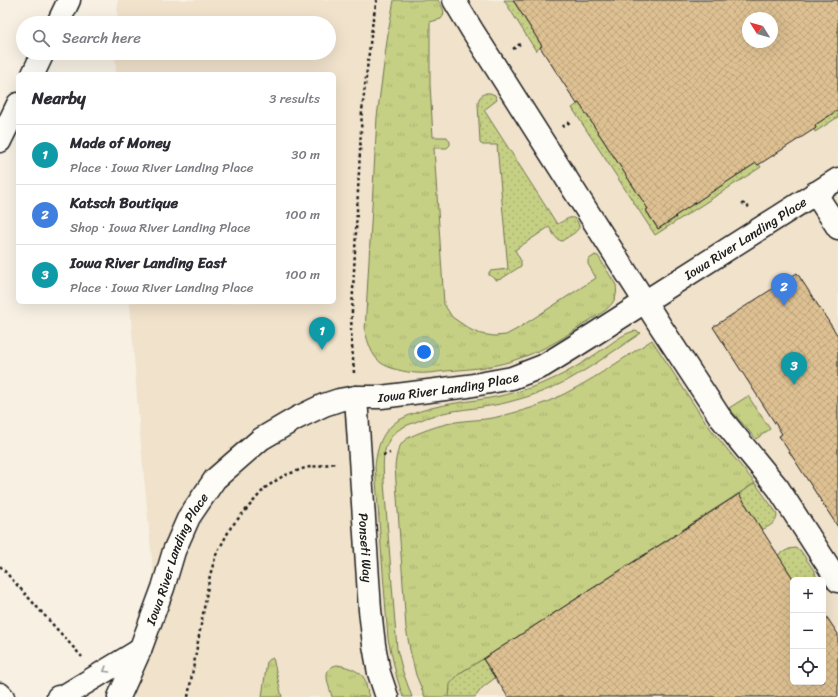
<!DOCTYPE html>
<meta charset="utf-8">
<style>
:root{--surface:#fff;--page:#f2f2f3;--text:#2b2b33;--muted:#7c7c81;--line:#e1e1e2;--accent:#ea580c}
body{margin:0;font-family:Sriracha,sans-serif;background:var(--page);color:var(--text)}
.controls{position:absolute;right:12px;bottom:12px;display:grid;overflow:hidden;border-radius:6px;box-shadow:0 4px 16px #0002}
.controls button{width:36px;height:36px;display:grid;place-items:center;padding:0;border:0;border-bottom:1px solid var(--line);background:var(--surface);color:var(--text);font:20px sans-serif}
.compass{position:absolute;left:742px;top:12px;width:36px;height:36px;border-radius:50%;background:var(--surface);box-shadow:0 4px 16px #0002;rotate:307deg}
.you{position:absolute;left:424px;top:352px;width:14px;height:14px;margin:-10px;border:3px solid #fff;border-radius:50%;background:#1a73e8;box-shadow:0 0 0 6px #1a73e833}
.badge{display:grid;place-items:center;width:26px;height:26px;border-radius:50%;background:var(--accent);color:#fff;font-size:13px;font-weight:700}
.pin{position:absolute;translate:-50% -33px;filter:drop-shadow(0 1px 2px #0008)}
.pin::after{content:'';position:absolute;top:21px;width:14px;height:12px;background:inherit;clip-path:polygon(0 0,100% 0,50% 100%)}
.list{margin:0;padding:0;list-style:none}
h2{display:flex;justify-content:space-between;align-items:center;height:52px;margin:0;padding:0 16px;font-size:17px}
h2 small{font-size:13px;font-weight:400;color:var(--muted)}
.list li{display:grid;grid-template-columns:26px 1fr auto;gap:12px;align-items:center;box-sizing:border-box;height:60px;padding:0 16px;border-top:1px solid var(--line)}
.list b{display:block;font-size:15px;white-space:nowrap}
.list p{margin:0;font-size:13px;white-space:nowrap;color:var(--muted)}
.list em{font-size:13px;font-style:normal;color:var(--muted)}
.icon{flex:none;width:22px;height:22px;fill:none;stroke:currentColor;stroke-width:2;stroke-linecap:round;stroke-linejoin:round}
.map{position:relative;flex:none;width:838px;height:697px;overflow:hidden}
.search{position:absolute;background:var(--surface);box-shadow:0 4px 16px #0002;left:16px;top:16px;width:320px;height:44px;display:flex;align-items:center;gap:10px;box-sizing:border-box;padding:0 14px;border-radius:22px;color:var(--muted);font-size:15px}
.panel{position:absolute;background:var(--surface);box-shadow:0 4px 16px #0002;left:16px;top:72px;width:320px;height:232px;border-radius:6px}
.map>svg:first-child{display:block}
</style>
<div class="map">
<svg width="838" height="697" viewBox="0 0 838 697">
<defs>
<pattern id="grass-tufts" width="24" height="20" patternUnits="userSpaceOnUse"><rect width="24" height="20" fill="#c5d084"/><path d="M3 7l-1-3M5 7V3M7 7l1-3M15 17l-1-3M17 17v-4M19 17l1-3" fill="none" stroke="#a9b271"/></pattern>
<pattern id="garden-dots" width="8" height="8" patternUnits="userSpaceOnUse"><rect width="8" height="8" fill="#c5d084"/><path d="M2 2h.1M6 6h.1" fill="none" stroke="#a9b271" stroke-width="1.8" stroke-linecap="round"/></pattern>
<pattern id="building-cross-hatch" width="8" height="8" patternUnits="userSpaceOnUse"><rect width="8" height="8" fill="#dec192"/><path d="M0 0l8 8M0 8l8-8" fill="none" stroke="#bea57d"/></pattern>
</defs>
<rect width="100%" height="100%" fill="#f7f0e3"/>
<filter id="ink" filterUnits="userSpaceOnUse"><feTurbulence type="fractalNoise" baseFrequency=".025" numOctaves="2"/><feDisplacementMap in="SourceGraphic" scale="8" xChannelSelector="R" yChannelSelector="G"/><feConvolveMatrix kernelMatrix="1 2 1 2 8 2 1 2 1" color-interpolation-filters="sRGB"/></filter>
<g filter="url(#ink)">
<!-- built -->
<path fill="#f0e2cb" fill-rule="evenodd" d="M118,0H838V697H125L154,581L139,423L130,302H334V74H116L115,53H329V23H117ZM748,18H772V42H748ZM793,580H823V682H793Z"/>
<!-- grass -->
<path fill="url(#grass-tufts)" stroke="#707650" d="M394,0H438C442,7 447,12 441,19L430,22V84L433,137H447L450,142V145L447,148H434L444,304L452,317L471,330L481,334L494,336L506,335L517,329L596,278L588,264V260L595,255L598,256L616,285C620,305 601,313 587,322C567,336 546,349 523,357C499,367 472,369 446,371C436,372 426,374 416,373C405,372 390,369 381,363C371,355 368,342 365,331L377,117L388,33Z
M635,331L641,333C618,348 595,365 570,379C553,388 535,395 516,400C494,407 470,408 448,412C437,414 428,417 418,421C411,424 403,426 397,431C381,444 383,465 384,482L397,649L403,672L412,697H403L397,678L388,639L375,467C377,448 381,431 399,420C427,405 459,403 490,398C517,393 543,385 567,372C581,364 593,356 606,347C615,341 624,333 635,331Z
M652,340L702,417L713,432L755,483L483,659L460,673L449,697H425L416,675L410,650L406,628L395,467C396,458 397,447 405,440C409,437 414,435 419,433C431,428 444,424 456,422C468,420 481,420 493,418C505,415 518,412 531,408C575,393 613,365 652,340Z
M748,396L770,429L756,439L729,408Z
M273,658L282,697H262L267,661Z
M337,665C345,666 359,670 364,678C366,681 367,692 369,697H332C329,685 320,668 337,665Z"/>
<!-- garden -->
<path fill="url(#garden-dots)" stroke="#707650" d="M504,0H513L542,46L536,51Z
M486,93H490L495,95L497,100L484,110L557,224C565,221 573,212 578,223C579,226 580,227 578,229C575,234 567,237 562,241C555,240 553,232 549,227L515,250L521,261V266L501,279L497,280L489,275V272L490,271L508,269L497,145H483L481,144L480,143L478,103C479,97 481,95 486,93Z
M579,103L648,209L646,211L658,229L676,218L675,216L756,163L758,165L759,164L761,167L655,235L572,108Z
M838,110V117L815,132L814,129L816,128L815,125Z
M755,483L776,512C780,522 769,526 762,530L739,494Z
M795,548L800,550L815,572L816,576L815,580H794L778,555L789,549Z
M483,659L495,678L483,687L475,697H449L450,684L460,673Z"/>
<!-- building -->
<path fill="url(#building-cross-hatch)" stroke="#1c1c1c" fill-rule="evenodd" d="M513,0H838V110L815,125L816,128L758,165L756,163L675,216L676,217L658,229L646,210L648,209L579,103L577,104L540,47L542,46ZM748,18H772V42H748Z
M797,273L838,336V527L779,436L782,434L713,327Z
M739,494L794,580H793V682H823V614L824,613L838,634V697H508L483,659Z"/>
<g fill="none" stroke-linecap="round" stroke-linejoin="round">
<!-- minor casing -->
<g stroke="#1c1c1c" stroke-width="25">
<g id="minor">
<path d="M454,0L472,30L661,327L720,417L778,488L838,581"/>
<path d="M815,193L838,228"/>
<path id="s1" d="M356,397L370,610L374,645L379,673L387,697"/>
<path d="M58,697L64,696L140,650"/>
<path id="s2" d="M119,697L140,650L163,588L174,551L189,517L215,479L261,439L297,418L324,405L339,400L356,397H381L468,386L512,378L543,366L577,345L838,179"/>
</g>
</g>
<!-- major casing -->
<g stroke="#1c1c1c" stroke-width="25">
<path id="major" d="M0,694L3,697"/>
</g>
<!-- highway casing -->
<g stroke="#1c1c1c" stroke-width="25">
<path id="highway" d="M58,23L69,0
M33,74L43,53
M0,141L18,104"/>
</g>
<!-- path -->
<path stroke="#1c1c1c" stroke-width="2.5" stroke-dasharray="3 3" stroke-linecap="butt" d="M513,49L520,44
M562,127L570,122
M742,203L749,207
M354,373L351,331L362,111L373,19L377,0
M383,455L390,453
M0,566L82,657
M188,697L210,575L216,555L231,527L265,488L283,476L305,468L336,463"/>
<!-- minor -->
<use href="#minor" stroke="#fdfcf7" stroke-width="22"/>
<!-- major -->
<use href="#major" stroke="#fdfcf7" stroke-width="22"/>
<!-- highway -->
<use href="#highway" stroke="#fdfcf7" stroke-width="22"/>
</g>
<!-- one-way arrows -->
<defs><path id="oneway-chevron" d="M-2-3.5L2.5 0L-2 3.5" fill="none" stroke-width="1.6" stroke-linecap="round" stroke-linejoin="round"/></defs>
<use stroke="#989794" href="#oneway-chevron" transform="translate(106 670) rotate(149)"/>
</g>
<g text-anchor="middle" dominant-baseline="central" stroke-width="3" stroke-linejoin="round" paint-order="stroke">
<!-- street labels -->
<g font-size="13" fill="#1c1c1c" stroke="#fdfcf7">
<text stroke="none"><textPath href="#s2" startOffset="835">Iowa River Landing Place</textPath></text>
<text stroke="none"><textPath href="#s2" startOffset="498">Iowa River Landing Place</textPath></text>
<text stroke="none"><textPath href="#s1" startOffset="151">Ponseti Way</textPath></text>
<text stroke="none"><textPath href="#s2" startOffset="150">Iowa River Landing Place</textPath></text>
</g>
</g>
</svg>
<div class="controls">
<button>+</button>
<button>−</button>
<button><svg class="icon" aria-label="locate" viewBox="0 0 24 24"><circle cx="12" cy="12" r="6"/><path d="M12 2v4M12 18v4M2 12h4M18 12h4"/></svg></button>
</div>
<svg class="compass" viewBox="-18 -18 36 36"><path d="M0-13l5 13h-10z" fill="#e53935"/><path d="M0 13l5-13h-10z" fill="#7c7c81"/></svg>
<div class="you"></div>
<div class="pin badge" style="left:322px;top:350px;background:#0f9aa8">1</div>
<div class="pin badge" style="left:784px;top:306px;background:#3f7fe0">2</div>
<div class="pin badge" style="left:794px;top:385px;background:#0f9aa8">3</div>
<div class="search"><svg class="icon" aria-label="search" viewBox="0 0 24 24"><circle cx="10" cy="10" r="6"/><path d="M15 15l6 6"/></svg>Search here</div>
<section class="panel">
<h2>Nearby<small>3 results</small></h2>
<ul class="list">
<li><span class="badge" style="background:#0f9aa8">1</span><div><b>Made of Money</b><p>Place · Iowa River Landing Place</p></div><em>30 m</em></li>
<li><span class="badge" style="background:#3f7fe0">2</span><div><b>Katsch Boutique</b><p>Shop · Iowa River Landing Place</p></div><em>100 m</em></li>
<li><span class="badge" style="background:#0f9aa8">3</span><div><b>Iowa River Landing East</b><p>Place · Iowa River Landing Place</p></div><em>100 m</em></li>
</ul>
</section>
</div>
